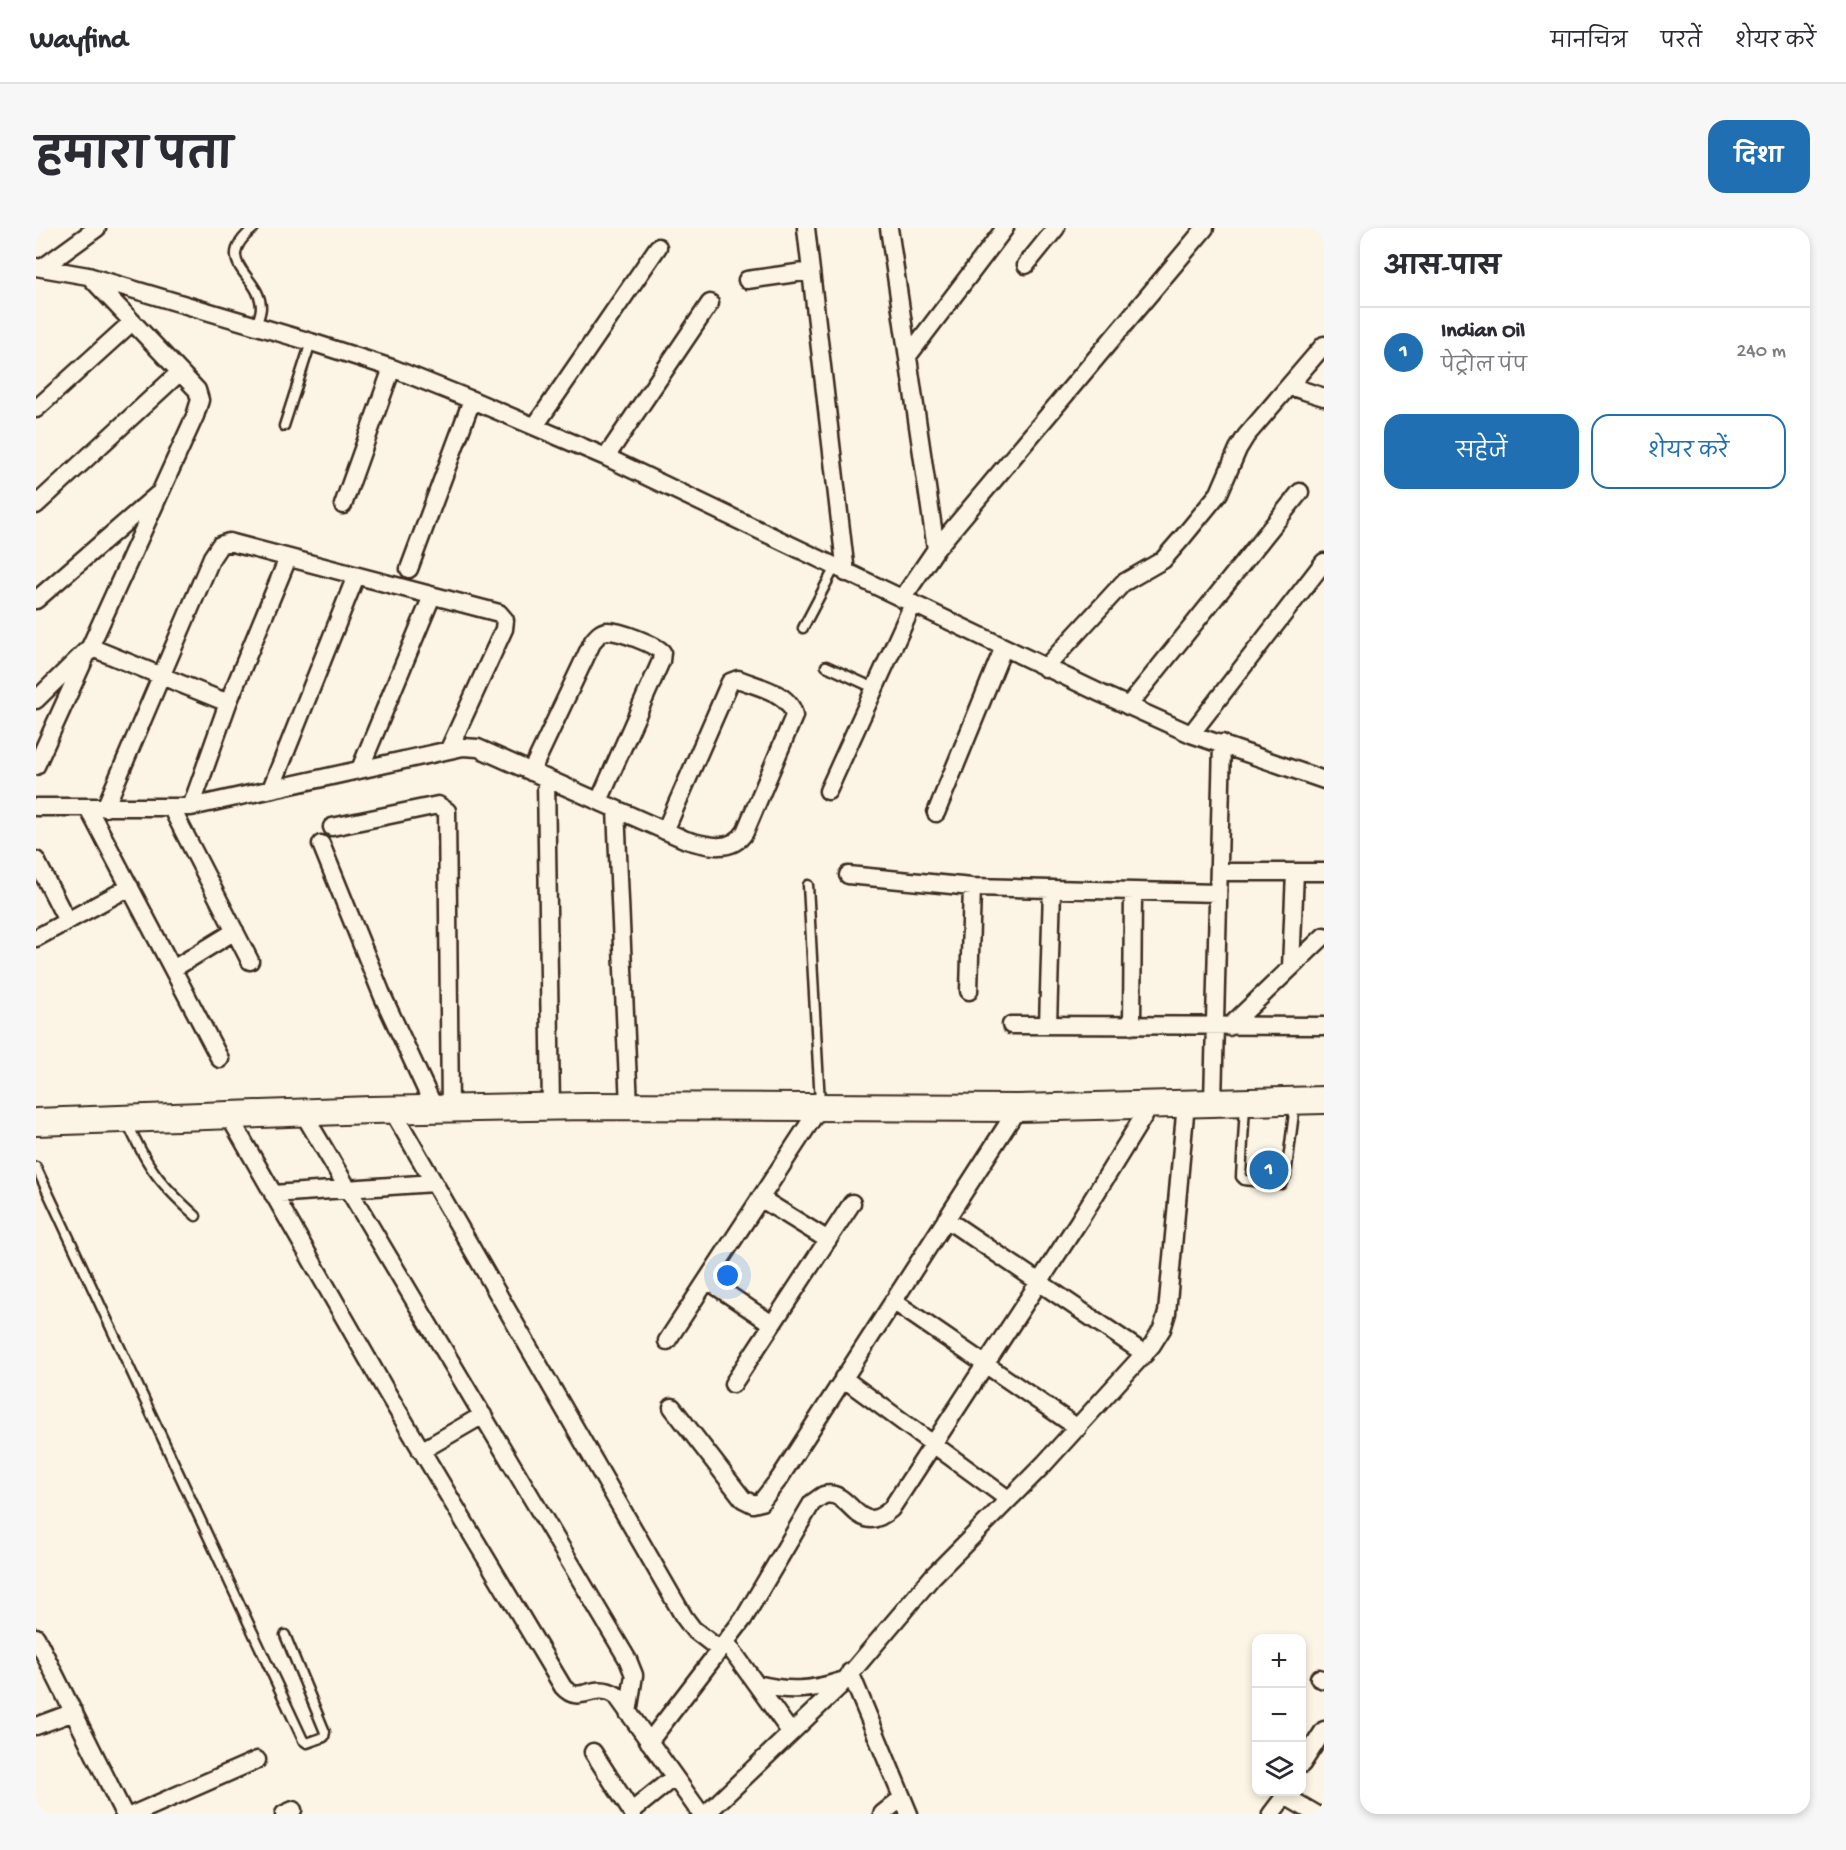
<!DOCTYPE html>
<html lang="hi">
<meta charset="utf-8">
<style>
:root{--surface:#fff;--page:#f7f7f7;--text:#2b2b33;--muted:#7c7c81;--line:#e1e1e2;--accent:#1f6fb2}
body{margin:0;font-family:"Gochi Hand","Playpen Sans Deva",sans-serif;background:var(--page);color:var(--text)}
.controls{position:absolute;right:18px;bottom:18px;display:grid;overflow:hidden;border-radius:12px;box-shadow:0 3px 9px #0003}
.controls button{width:54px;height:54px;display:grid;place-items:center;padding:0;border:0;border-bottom:2px solid var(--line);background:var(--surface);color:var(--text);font:30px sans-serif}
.you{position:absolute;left:692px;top:1048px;width:21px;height:21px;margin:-15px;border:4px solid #fff;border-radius:50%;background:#1a73e8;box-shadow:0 0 0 9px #1a73e833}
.badge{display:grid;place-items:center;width:39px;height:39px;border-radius:50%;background:var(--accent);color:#fff;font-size:20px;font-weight:700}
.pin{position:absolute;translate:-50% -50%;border:3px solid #fff;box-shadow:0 2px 6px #0006}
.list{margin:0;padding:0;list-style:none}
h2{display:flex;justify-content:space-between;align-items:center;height:78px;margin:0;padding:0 24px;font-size:26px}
h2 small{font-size:20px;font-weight:400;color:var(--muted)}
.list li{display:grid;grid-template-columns:39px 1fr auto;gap:18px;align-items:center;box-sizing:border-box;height:90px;padding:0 24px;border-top:2px solid var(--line)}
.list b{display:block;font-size:22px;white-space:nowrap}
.list p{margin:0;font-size:20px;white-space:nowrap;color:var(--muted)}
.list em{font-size:20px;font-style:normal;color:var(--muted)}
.actions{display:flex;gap:12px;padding:18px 24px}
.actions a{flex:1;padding:14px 0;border:2px solid var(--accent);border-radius:18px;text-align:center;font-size:21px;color:var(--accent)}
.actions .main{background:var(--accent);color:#fff}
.icon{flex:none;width:33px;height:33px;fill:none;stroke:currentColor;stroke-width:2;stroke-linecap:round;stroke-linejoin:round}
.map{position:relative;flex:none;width:1288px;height:1586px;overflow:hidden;border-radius:18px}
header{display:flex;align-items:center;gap:36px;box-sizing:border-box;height:84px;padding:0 30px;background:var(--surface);border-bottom:2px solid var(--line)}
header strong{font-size:28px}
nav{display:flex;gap:33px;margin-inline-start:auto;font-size:21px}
.intro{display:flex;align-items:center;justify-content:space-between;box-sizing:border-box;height:144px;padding:0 36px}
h1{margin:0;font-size:42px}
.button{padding:15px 27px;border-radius:18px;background:var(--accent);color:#fff;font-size:21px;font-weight:700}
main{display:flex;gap:36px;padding:0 36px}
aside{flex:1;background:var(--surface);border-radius:18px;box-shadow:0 3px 9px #0003}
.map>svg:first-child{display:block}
</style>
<header>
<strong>Wayfind</strong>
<nav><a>मानचित्र</a><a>परतें</a><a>शेयर करें</a></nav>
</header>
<div class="intro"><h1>हमारा पता</h1><a class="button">दिशा</a></div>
<main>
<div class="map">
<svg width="1288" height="1586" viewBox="0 0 1288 1586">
<rect width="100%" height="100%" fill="#fcf5e5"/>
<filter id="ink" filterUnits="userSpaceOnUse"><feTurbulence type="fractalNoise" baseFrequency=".0167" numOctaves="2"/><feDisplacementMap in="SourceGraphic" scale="12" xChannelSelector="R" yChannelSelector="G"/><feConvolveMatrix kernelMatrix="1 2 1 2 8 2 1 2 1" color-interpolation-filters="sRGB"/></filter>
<g filter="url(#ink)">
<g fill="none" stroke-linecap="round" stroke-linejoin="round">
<!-- service casing -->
<g stroke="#3b2a1e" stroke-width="13">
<path id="service" d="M218,0C174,35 224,46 225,79C225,85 222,92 220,98
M248,198L275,114
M767,400L799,339
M790,438L838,460
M772,657L784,875
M1209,877L1205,949L1208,952L1245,956L1250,948L1259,877
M91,894C112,940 123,955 160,988
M0,939L267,1512L271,1515L288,1509L289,1504L249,1407"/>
</g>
<!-- minor casing -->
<g stroke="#3b2a1e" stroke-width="21">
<path id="minor" d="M770,0L810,345
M853,0L900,321
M990,37L1020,0
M0,39L52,48L275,114L356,140L436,172L570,229L1066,466L1155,506L1288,552
M6,40L61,0
M711,52L775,43
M872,128L969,0
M1253,158L1288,169
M0,181L96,94
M499,198L622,19
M570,229L674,75
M0,277L144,144
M307,277L356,140
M373,341L436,172
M866,371L900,321L1169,0
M0,372L121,267
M1009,440L1087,355L1127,332L1147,309L1183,265L1202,221L1210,208L1288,117
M0,472L54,419L192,475
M1092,478L1264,264
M1155,506L1288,334
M0,538L159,188L164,172L161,162L53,48
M324,541L396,368
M495,544L557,413C561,408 565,403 572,403C584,403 618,416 626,424L625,433L563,573
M510,551L515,879
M235,561L320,348
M792,563L877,376
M0,579H155L427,519L442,520L650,612C671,618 696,625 709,604L758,488C755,465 722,459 702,451L694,454L629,603
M135,579L214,733
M155,579L192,475L252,330
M52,580L184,831
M69,580L176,329L184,317L193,314L463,385L469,392L468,401L413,521
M580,581L593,878
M900,585L967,421
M296,599L402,577L411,583L414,881
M285,616L347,769L399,881
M0,632L31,693
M1183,644H1288
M812,647L936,659L1182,665
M0,710L94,659
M1255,739L1259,644
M137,741L199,703
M933,763L936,659
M975,797L1288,798
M1012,797L1016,661
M1096,798L1097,663
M1193,799L1288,708
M1177,874L1186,515
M356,882L648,1389L657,1401L684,1422
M267,885L592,1432L598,1447L592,1485
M193,888L350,1163L527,1459C544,1478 557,1453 580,1467L665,1586
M237,966L398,955
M724,970L792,1012
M910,991L1109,1126
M671,1052L736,1096
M857,1073L1042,1200
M631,1113L784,879
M807,1150L972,1271
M697,1156L816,975
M636,1179L707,1271L717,1276L725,1274L743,1251L982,880
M385,1223L447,1187
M0,1409L88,1586
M690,1414L755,1505
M814,1444L873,1586
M1283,1450L1288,1452
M721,1456C752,1464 774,1463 805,1453
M0,1498L38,1484
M613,1514L708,1390L776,1275C779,1273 784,1269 788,1267C816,1260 820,1312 855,1281L1043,993L1115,876
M557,1524L597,1586
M1266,1536L1288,1502
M1251,1564L1256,1572L1280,1586
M596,1583L638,1549
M98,1586L221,1532
M248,1586L257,1582
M670,1586L803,1459L897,1348L1008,1236L1116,1117L1126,1101L1131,1085L1150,875
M846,1586L866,1570
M1235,1586L1251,1565"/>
</g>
<!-- primary casing -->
<g stroke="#3b2a1e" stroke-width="30">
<path id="primary" d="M0,894L335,882L550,878L982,880L1288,872"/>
</g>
<!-- service -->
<use href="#service" stroke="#fcf5e5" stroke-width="8"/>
<!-- minor -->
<use href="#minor" stroke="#fcf5e5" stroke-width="16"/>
<!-- primary -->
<use href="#primary" stroke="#fcf5e5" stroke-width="26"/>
</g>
</g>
</svg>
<div class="controls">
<button>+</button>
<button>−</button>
<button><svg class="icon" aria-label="layers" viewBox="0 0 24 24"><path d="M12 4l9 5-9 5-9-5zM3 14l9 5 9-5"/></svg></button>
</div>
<div class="you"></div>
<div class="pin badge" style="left:1233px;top:942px">1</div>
</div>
<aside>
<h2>आस-पास<small></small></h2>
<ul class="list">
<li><span class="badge">1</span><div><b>Indian Oil</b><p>पेट्रोल पंप</p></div><em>240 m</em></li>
</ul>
<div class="actions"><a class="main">सहेजें</a><a>शेयर करें</a></div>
</aside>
</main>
